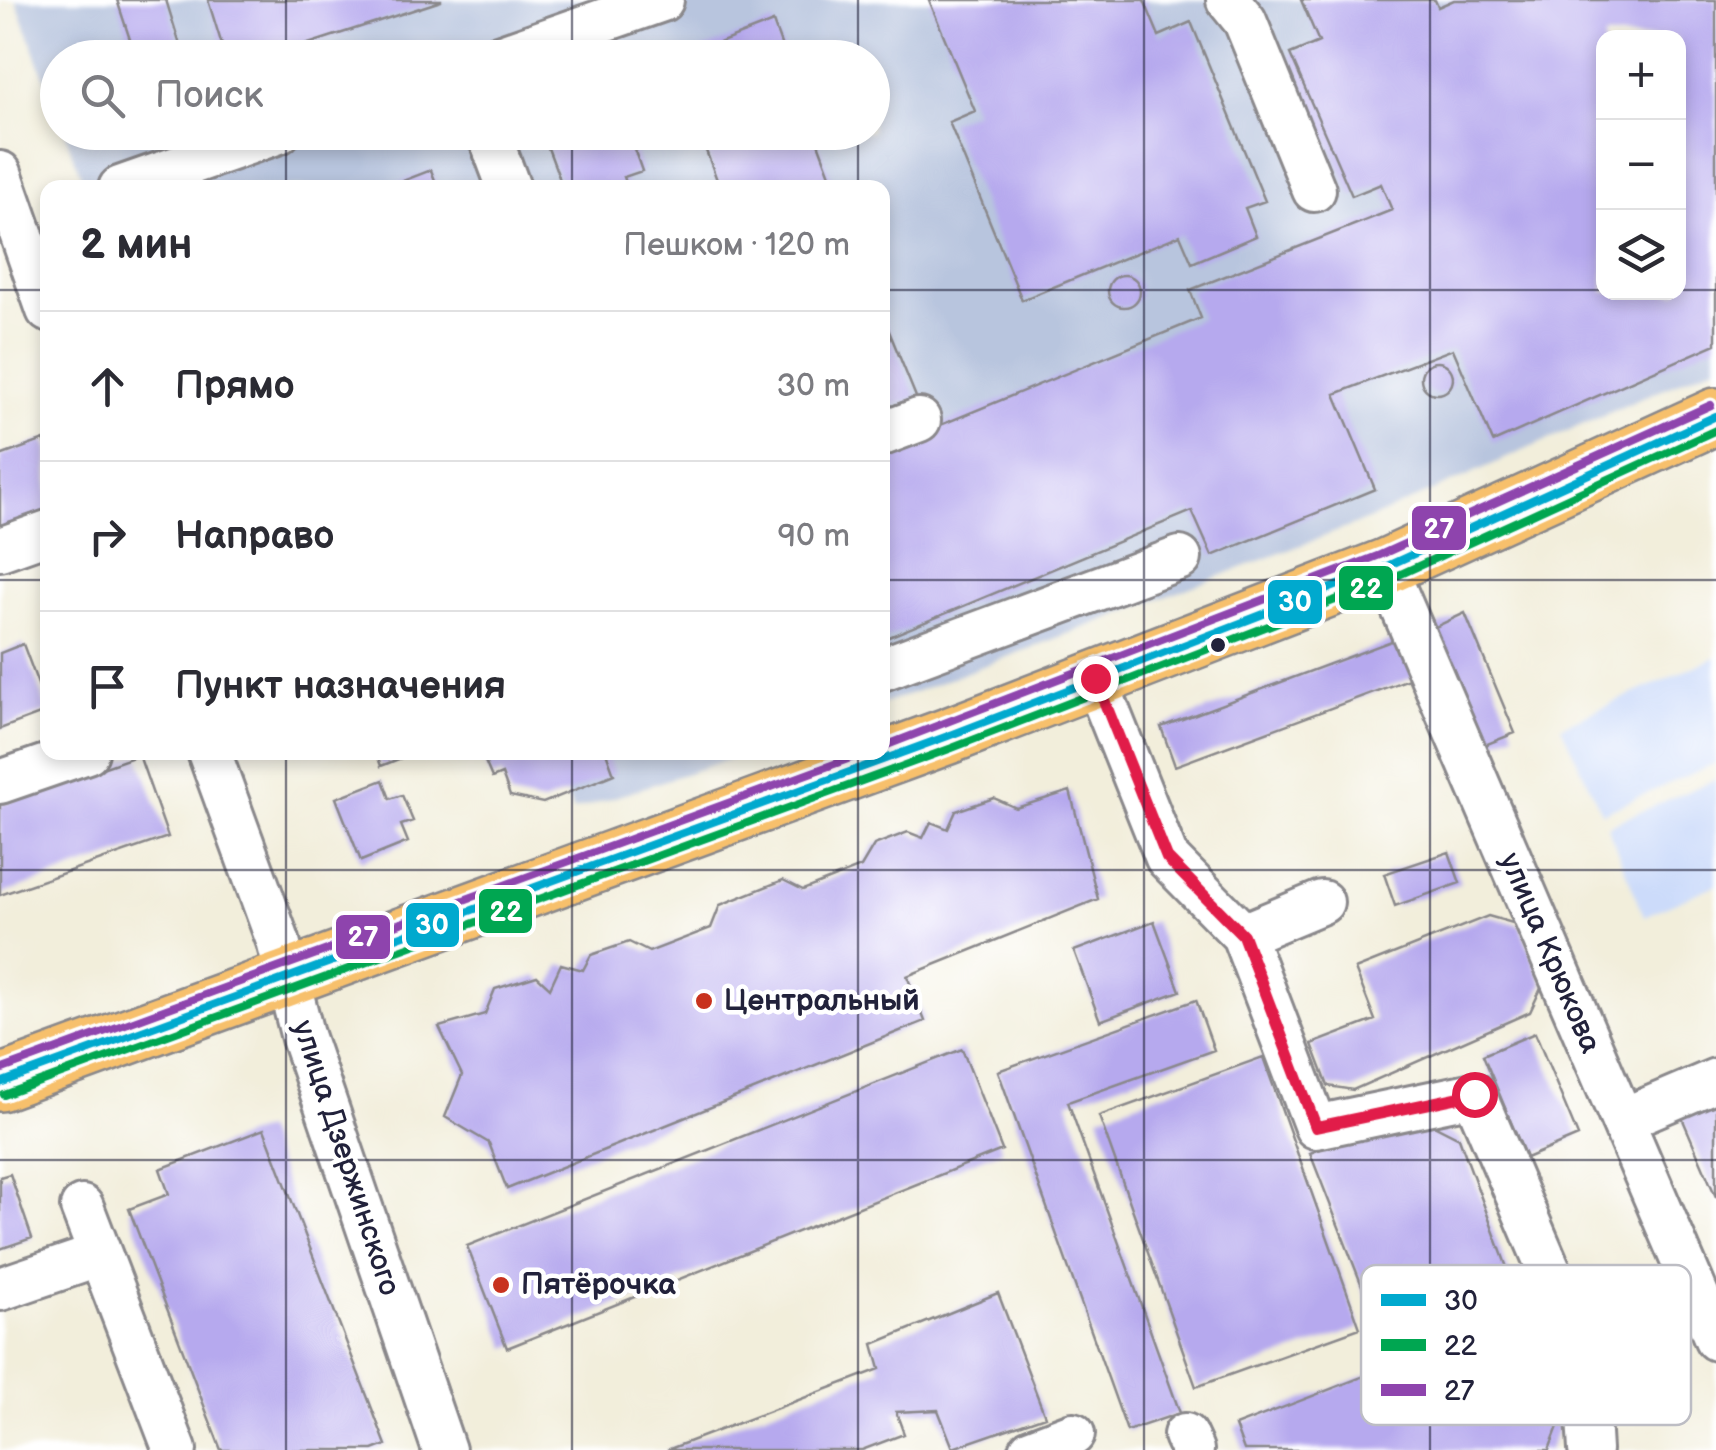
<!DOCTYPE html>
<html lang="ru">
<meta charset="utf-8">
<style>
:root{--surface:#fff;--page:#f2f2f3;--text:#2b2b33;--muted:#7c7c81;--line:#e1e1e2}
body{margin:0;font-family:"Balsamiq Sans",sans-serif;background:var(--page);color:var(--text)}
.controls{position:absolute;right:30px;top:30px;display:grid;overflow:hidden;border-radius:20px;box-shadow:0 5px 15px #0003}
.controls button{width:90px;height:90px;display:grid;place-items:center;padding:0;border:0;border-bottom:2px solid var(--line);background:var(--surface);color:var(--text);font:50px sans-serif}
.stop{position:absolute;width:30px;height:30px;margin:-22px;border:8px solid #e11d48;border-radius:50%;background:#fff}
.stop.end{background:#e11d48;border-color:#fff;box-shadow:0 2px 10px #0008}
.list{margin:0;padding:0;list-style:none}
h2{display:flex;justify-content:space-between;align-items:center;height:130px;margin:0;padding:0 40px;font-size:42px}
h2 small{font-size:32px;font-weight:400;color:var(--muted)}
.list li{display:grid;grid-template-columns:65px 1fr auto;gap:30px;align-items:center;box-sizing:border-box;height:150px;padding:0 40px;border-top:2px solid var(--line)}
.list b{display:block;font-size:38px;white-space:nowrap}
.list em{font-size:32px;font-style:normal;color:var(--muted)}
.icon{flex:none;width:55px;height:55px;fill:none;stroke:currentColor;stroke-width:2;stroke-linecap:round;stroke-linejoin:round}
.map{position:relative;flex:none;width:1716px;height:1450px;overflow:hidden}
.search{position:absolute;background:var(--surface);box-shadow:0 5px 15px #0003;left:40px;top:40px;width:850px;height:110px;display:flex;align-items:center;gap:25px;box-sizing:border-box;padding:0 35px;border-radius:55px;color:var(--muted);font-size:38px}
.panel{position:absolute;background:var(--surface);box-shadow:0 5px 15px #0003;left:40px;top:180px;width:850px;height:580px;border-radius:20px}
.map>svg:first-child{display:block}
</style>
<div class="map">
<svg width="1716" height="1450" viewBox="0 0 1716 1450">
<rect width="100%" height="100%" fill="#fff"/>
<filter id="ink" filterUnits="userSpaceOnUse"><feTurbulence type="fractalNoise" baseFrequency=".01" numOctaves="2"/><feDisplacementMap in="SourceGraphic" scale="20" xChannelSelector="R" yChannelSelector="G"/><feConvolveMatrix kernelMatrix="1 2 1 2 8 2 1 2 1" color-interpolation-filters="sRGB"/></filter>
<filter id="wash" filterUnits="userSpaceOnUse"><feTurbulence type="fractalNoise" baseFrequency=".0048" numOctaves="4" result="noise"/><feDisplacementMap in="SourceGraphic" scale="40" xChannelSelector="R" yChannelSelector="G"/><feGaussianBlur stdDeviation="2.25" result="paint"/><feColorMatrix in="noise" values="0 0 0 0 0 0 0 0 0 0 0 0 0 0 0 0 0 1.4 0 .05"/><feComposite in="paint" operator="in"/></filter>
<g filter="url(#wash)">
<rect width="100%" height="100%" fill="#f2eedb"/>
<!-- built -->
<path fill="#ccdbfa" d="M1716,657V763L1602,813L1561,726Z
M1716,779V885L1644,916L1607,826Z"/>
<!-- industrial -->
<path fill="#b8c5de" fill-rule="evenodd" d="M16,0H1716V365L1370,519L883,704L882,188L85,187L65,133L872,132V58H58L57,113ZM1604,38H1678V292H1604Z
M551,753H747L573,811Z"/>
<g id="blocks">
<!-- building -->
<path fill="#b6a9ee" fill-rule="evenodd" d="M117,0H166L184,58H136Z
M208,0H441V1L265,58H226Z
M929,0H1144L1159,36L1191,22L1265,201L1245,208L1256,236L1192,263L1180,235L1022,300L949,122L975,111Z
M1301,0H1435L1438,7L1454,0H1716V344L1493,442L1453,349L1335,394L1375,489L1212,556L1192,511L882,640V449L1201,318L1190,290L1392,210L1381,184L1352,196L1290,54L1319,42ZM1604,38H1678V292H1604Z
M773,22L786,58H683V57Z
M542,132H628L642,171L624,177L628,188H563Z
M699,132H814L835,188H720Z
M431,170L438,188H387V187Z
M1108 291a16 16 0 1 1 32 0a16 16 0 1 1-32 0Z
M882,314L916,397L882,410Z
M1421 378a16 16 0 1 1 32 0a16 16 0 1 1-32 0Z
M44,440L48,449V517L0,535V456Z
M1465,613L1515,733L1485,745L1435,627Z
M1402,637L1417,676L1175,766L1161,727Z
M23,644L48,711L0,729V653Z
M376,752H414V753L381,766Z
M486,752H606L614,774L543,803L510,796L502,774L492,778L482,754Z
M139,755L168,837L0,895V804Z
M383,780L390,799L402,795L413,821L401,825L408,842L361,861L336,798Z
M1070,791L1098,899L907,976L925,1021L507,1189L489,1143L445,1117L462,1075L439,1027L485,1014L495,989L537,976L550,988L561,964L583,970L591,955L629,942L649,952L711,928L720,905L783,880L803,890L861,867L874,845L908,832L923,838L931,822L948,829L956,811L994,798L1016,808Z
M1449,852L1460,883L1395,906L1384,874Z
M1488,916L1520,925L1543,984L1530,1012L1353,1090L1328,1086L1312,1044L1375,1020L1355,969Z
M1154,921L1180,991L1100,1021L1074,951Z
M1196,1000L1214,1050L1068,1102L1180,1413L1127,1431L998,1071Z
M1535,1033L1578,1136L1526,1158L1483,1055Z
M962,1049L1002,1150L507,1348L467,1246Z
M1263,1057L1360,1328L1196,1387L1099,1116Z
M1716,1097V1197L1680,1113Z
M1412,1114L1459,1138L1562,1416L1549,1450H1244L1235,1426L1393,1365L1310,1153Z
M264,1129L386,1445L373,1450H221L129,1209L169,1194L160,1169Z
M10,1174L32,1238L0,1249V1177Z
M998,1293L1045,1416L953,1448L938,1410L896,1412L904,1434L862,1450H667L880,1369L873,1344Z"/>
</g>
</g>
<g filter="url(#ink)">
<use href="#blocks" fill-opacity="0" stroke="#8a888b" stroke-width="2.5"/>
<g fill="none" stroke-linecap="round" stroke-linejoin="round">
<!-- minor casing -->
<g stroke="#8a888b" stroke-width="48">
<path id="minor" d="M1228,0L1245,21L1314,190
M496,58L662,0
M488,132L509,188
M0,173L48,310
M120,188L279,132
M882,434L919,420
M0,549L48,532
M1385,567L1716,1339
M882,669L1180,558
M1095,678L1167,858L1243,935
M209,752L278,941L303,1038L444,1450
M0,782L87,752
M1322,902L1243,935L1316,1127L1474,1094L1584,1352L1590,1450
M1622,1120L1716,1080
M82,1207L175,1450
M0,1289L100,1255
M1185,1435L1192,1450
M1031,1450L1073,1434"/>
</g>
<!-- highway casing -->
<g stroke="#8a888b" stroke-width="60">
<path id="highway" d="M0,1083L948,736L1385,567L1716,416"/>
</g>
<!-- minor -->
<use href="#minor" stroke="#fff" stroke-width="42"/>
<!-- highway -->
<use href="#highway" stroke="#f7c06c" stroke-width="55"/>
<!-- bus-1 casing -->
<g stroke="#fff" stroke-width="15">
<path id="bus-1" d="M0,1083L948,736L1385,567L1716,416"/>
</g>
<!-- bus-2 casing -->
<g stroke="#fff" stroke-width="15">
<path id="bus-2" d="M4,1095L952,748L1390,579L1716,430"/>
</g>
<!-- bus-3 casing -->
<g stroke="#fff" stroke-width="15">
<path id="bus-3" d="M882,747L1380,555L1711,405
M0,1070L867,752"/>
</g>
<!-- bus-1 -->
<use href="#bus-1" stroke="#00a9ce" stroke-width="8"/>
<!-- bus-2 -->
<use href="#bus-2" stroke="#00a651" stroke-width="8"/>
<!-- bus-3 -->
<use href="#bus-3" stroke="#8e44ad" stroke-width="8"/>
</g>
</g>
<g fill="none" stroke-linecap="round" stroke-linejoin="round" filter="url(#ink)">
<!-- route -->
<path stroke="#e11d48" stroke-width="12" d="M1095,678L1167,858L1243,935L1316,1127L1474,1094"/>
</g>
<!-- grid -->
<path fill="none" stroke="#22223b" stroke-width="2.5" stroke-opacity="0.55" d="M286,0V58M572,0V58M858,0V58M1144,0V1450M1430,0V1450M286,132V188M572,132V188M858,132V188M0,290H48M882,290H1604M1678,290H1716M0,580H48M882,580H1716M286,752V1450M572,752V1450M858,752V1450M0,870H1716M0,1160H1716"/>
<!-- markers -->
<circle fill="#22223b" stroke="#fff" stroke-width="4" cx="1218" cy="645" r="9"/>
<g fill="#c8321e" stroke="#fff" stroke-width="4">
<circle cx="704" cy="1001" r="10"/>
<circle cx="501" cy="1285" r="10"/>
</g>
<g text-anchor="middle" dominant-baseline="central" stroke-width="9" stroke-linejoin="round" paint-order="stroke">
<!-- street labels -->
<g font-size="30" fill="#22223b" stroke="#fff">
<text transform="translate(1550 953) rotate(67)">улица Крюкова</text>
<text transform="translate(346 1158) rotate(72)">улица Дзержинского</text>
</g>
<!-- poi labels -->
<g font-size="30" font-weight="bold" fill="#22223b" stroke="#fff" text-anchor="start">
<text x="724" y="1001">Центральный</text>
<text x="521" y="1285">Пятёрочка</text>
</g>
</g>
<!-- legend -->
<rect x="1361" y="1265" width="330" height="160" rx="15" fill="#fff" stroke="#bdbdc4" stroke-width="2.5"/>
<rect x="1381" y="1294" width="45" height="12" fill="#00a9ce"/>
<rect x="1381" y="1339" width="45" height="12" fill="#00a651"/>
<rect x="1381" y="1384" width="45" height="12" fill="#8e44ad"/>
<g font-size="28" fill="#22223b">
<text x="1444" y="1310">30</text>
<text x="1444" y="1355">22</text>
<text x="1444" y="1400">27</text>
</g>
<g stroke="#fff" stroke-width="4">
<rect x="1410" y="504" width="58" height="48" rx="10" fill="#8e44ad"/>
<rect x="1337" y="564" width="58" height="48" rx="10" fill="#00a651"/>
<rect x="1266" y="578" width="58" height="48" rx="10" fill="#00a9ce"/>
<rect x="477" y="887" width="57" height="48" rx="10" fill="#00a651"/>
<rect x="404" y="901" width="57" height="48" rx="10" fill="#00a9ce"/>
<rect x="334" y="913" width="58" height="48" rx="10" fill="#8e44ad"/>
</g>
<g font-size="28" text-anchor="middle" font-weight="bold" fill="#fff">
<text x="1439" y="538">27</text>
<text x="1366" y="598">22</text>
<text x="1295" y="611">30</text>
<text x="506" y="921">22</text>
<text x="432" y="934">30</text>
<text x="363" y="946">27</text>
</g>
</svg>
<div class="controls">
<button>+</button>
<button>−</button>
<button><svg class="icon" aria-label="layers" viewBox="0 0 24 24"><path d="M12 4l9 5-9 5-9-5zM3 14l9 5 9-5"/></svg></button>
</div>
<div class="stop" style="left:1474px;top:1094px"></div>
<div class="stop end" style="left:1095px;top:678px"></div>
<div class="search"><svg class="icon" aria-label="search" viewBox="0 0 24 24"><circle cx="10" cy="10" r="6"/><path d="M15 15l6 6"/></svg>Поиск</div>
<section class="panel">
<h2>2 мин<small>Пешком · 120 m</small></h2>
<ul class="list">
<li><svg class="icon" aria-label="ahead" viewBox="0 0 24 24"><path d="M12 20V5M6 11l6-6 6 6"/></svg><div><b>Прямо</b></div><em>30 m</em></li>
<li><svg class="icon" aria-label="right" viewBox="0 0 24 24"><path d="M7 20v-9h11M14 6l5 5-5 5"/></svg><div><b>Направо</b></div><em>90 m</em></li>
<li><svg class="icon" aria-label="arrive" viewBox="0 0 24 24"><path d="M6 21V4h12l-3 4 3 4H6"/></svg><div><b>Пункт назначения</b></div></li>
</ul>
</section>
</div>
